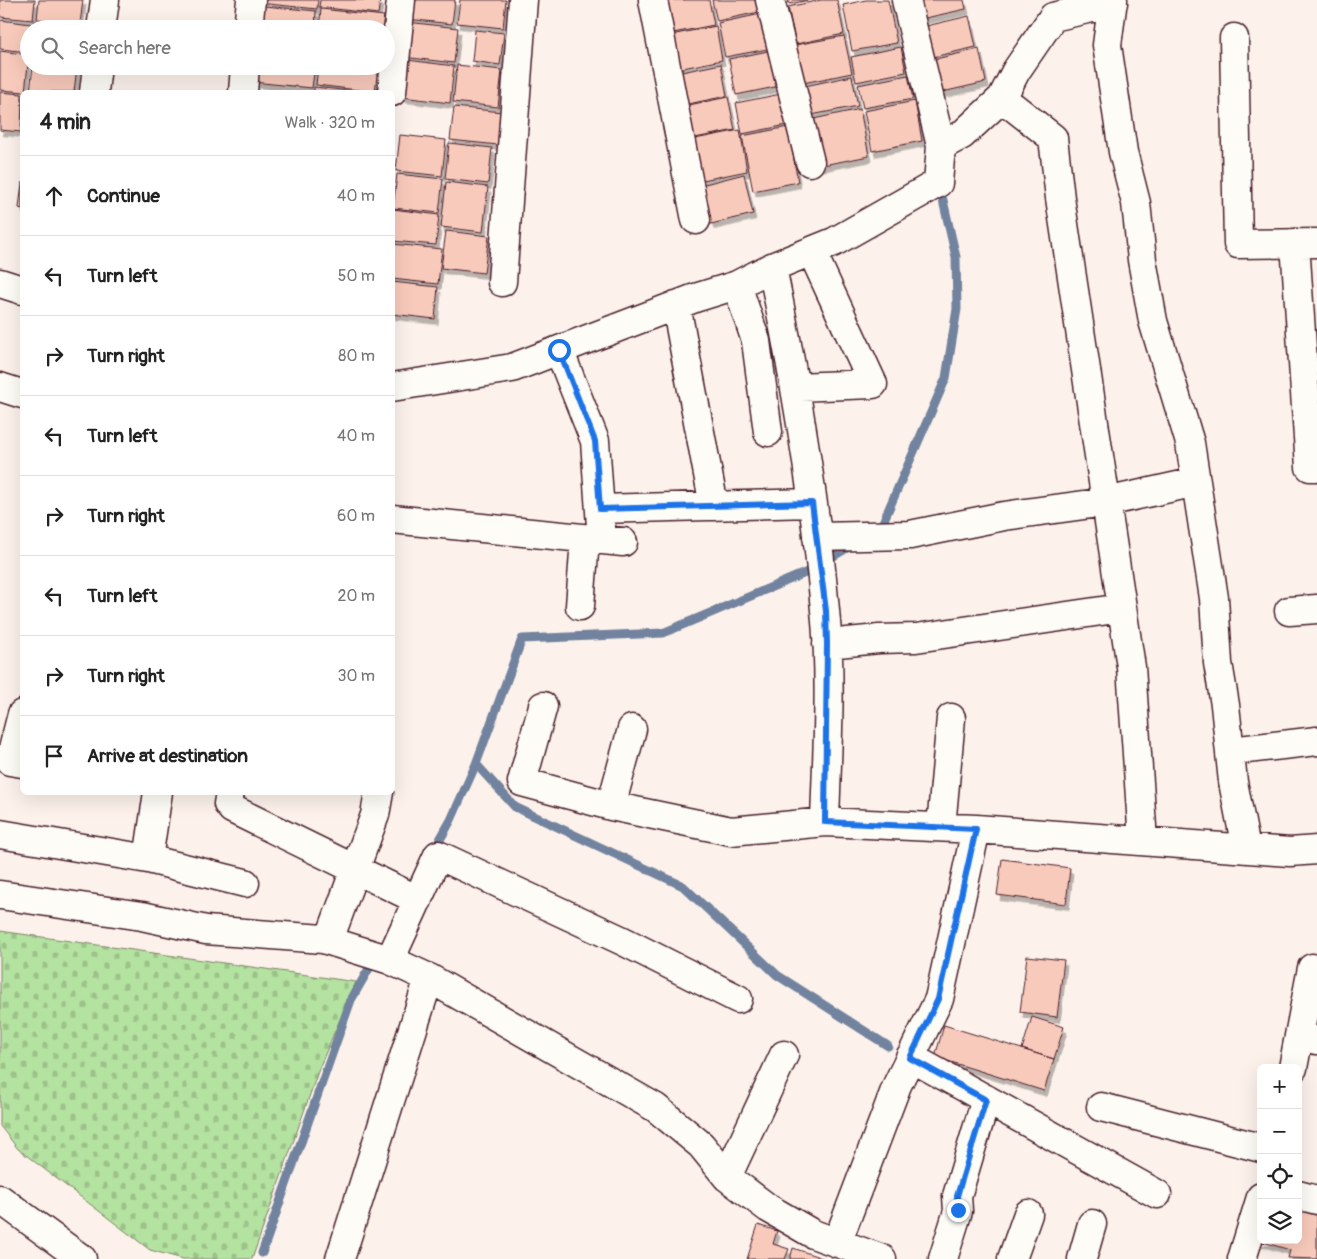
<!DOCTYPE html>
<meta charset="utf-8">
<style>
:root{--surface:#fff;--page:#f2f2f2;--text:#222;--muted:#767676;--line:#e0e0e0}
body{margin:0;font-family:Pangolin,sans-serif;background:var(--page);color:var(--text)}
.controls{position:absolute;right:15px;bottom:15px;display:grid;overflow:hidden;border-radius:8px;box-shadow:0 5px 20px #0002}
.controls button{width:45px;height:45px;display:grid;place-items:center;padding:0;border:0;border-bottom:1px solid var(--line);background:var(--surface);color:var(--text);font:25px sans-serif}
.stop{position:absolute;width:15px;height:15px;margin:-11px;border:4px solid #1a73e8;border-radius:50%;background:#fff}
.stop.end{background:#1a73e8;border-color:#fff;box-shadow:0 1px 5px #0008}
.list{margin:0;padding:0;list-style:none}
h2{display:flex;justify-content:space-between;align-items:center;height:65px;margin:0;padding:0 20px;font-size:21px}
h2 small{font-size:16px;font-weight:400;color:var(--muted)}
.list li{display:grid;grid-template-columns:32px 1fr auto;gap:15px;align-items:center;box-sizing:border-box;height:80px;padding:0 20px;border-top:1px solid var(--line)}
.list b{display:block;font-size:19px;white-space:nowrap}
.list em{font-size:16px;font-style:normal;color:var(--muted)}
.icon{flex:none;width:28px;height:28px;fill:none;stroke:currentColor;stroke-width:2;stroke-linecap:round;stroke-linejoin:round}
.map{position:relative;flex:none;width:1317px;height:1259px;overflow:hidden}
.search{position:absolute;background:var(--surface);box-shadow:0 5px 20px #0002;left:20px;top:20px;width:375px;height:55px;display:flex;align-items:center;gap:12px;box-sizing:border-box;padding:0 18px;border-radius:28px;color:var(--muted);font-size:19px}
.panel{position:absolute;background:var(--surface);box-shadow:0 5px 20px #0002;left:20px;top:90px;width:375px;height:705px;border-radius:8px}
.map>svg:first-child{display:block}
</style>
<div class="map">
<svg width="1317" height="1259" viewBox="0 0 1317 1259">
<defs>
<pattern id="cemetery-stones" width="16" height="16" patternUnits="userSpaceOnUse" patternTransform="scale(1.25)"><rect width="16" height="16" fill="#b4e2a0"/><path d="M2 7V4a2 2 0 0 1 4 0v3zM10 15v-3a2 2 0 0 1 4 0v3z" fill="#9cc18a"/></pattern>
<filter id="shadow"><feDropShadow dx="3" dy="5.5" stdDeviation="0" flood-color="#0004"/></filter>
</defs>
<rect width="100%" height="100%" fill="#fcf2eb"/>
<filter id="ink" filterUnits="userSpaceOnUse"><feTurbulence type="fractalNoise" baseFrequency=".02" numOctaves="2"/><feDisplacementMap in="SourceGraphic" scale="10" xChannelSelector="R" yChannelSelector="G"/><feConvolveMatrix kernelMatrix="1 2 1 2 8 2 1 2 1" color-interpolation-filters="sRGB"/></filter>
<g filter="url(#ink)">
<!-- cemetery -->
<path fill="url(#cemetery-stones)" stroke="#7f8066" d="M0,931L356,982L320,1066L252,1259H183L150,1250L18,1149L0,1126Z"/>
<g fill="none" stroke-linecap="round" stroke-linejoin="round">
<!-- stream -->
<path stroke="#72839f" stroke-width="9" d="M875,531L880,529L946,378L957,309L956,257L942,196
M854,544L805,573L663,633L522,639L476,764L515,807L683,886L777,975L888,1046
M433,852L451,820L476,764
M262,1253L351,1000L375,958"/>
</g>
<!-- building -->
<path fill="#f8cabb" stroke="#4a1f2b" filter="url(#shadow)" d="M0,0H35L33,20L0,17Z
M39,0H83L80,24L37,19Z
M259,0H318L317,9L259,3Z
M320,0H380L378,14L319,7Z
M409,0H455L452,24L407,19Z
M460,0H506L503,28L457,23Z
M662,0H709L714,25L668,34Z
M712,0H757L759,12L717,21Z
M788,0H810L789,4Z
M821,0H837L844,34L796,44L788,7Z
M866,0H888L897,43L852,51L843,5Z
M916,0H964L966,9L921,19Z
M254,5L316,11L315,29H251Z
M321,9L384,16L382,29H319Z
M766,13L773,48L725,57L718,23Z
M969,16L976,47L929,58L922,27Z
M0,20L31,24V29H29L28,52L0,49Z
M34,21L80,26L79,29H33Z
M407,22L458,28L454,63L403,57Z
M716,26L722,60L678,69L671,35Z
M475,30L504,33L500,65L472,61Z
M844,36L852,73L803,83L795,45Z
M901,47L906,72L856,82L851,57Z
M979,49L986,82L938,93L931,60Z
M773,50L780,86L736,95L729,59Z
M0,51L29,55L25,92L0,90Z
M407,60L454,66L450,103L402,97Z
M721,64L727,96L683,105L677,73Z
M457,65L502,70L498,107L453,102Z
M33,66L77,67L74,92H30Z
M254,66H315L312,88L253,82Z
M318,66H378L375,92L316,85Z
M908,75L913,99L863,108L858,85Z
M852,76L858,106L811,115L805,86Z
M314,87L360,92H314Z
M0,92L22,94L21,132L0,130Z
M781,94L787,125L742,134L736,103Z
M728,97L735,130L690,139L684,106Z
M915,101L922,141L872,151L864,111Z
M454,107L502,112L498,145L450,140Z
M860,109L869,156L818,166L809,120Z
M788,127L798,182L753,191L742,136Z
M740,130L747,171L698,181L690,140Z
M400,135L446,140L442,176L396,171Z
M449,143L492,148L488,184L445,179Z
M397,174L443,179L439,213L393,208Z
M744,174L753,214L711,224L701,185Z
M22,182V209L19,208Z
M446,182L488,187L483,232L441,227Z
M393,209L439,215L436,245L392,241Z
M446,231L489,236L484,273L441,268Z
M392,244L442,249L438,284L392,279Z
M392,282L438,287L435,319L392,314Z
M1002,859L1070,868L1066,904L997,895Z
M1027,956L1064,960L1057,1017L1020,1012Z
M1032,1017L1064,1027L1054,1059L1022,1049Z
M944,1025L1054,1059L1044,1091L935,1057Z
M1298,1201L1317,1206V1259L1288,1258L1290,1250L1256,1240H1298Z
M758,1225L777,1231L773,1244L789,1249L785,1259H747Z
M793,1248L825,1259H790Z"/>
<g fill="none" stroke-linecap="round" stroke-linejoin="round">
<!-- minor casing -->
<g stroke="#4a1f2b" stroke-width="31">
<path id="minor" d="M653,0L696,220
M770,0L810,162
M906,0L941,146L962,135L1002,98L1053,138L1060,198L1131,667L1143,841
M1113,0L1107,45L1123,152L1136,203L1142,260L1153,321L1190,443L1214,598L1218,663L1225,705L1233,782L1246,848
M101,29L105,0
M248,29L251,0
M1234,38L1238,244L1317,243
M94,92L97,66
M243,92L245,66
M392,92L401,0
M1002,98L1016,71L1053,17L1113,3
M1295,243L1310,467H1317
M772,267C795,380 815,495 825,610C832,680 827,752 825,822
M502,282L523,0
M0,283L22,290
M737,285L756,341L768,432
M676,305L714,506
M559,350L595,441L601,526
M0,387L22,394
M392,387L512,368L695,298L737,285L772,267L834,242L938,183L941,146
M795,387L873,384L812,252
M600,509L812,503
M392,519L623,542
M817,537L910,535L1004,516L1106,502L1196,482
M580,606L585,539
M1289,611L1317,609
M827,644L879,639L916,638L1122,608
M543,706L522,782L611,806L731,831L825,822L976,829L1290,852L1317,850
M22,714L10,761L22,763
M1230,751L1317,741
M158,792L148,859L245,883
M230,792L228,804L232,809L418,900
M611,806L632,729
M941,827L951,718
M0,834L148,859
M0,895L142,916L206,930L323,939L390,960L429,978L656,1108L701,1145L727,1177L768,1208L813,1234L882,1259
M329,940L375,815L379,792
M390,960L438,855L623,941L738,999
M1312,968L1299,1036L1317,1040
M910,1057L1157,1194
M1293,1068L1299,1036
M1101,1107L1261,1148
M727,1177L784,1055
M1298,1195L1317,1200
M0,1199L82,1259
M837,1243L897,1085L939,999L976,829
M340,1259L429,978
M943,1259L958,1211L957,1196L986,1099
M1012,1259L1028,1214
M1082,1259L1092,1224
M1242,1259L1261,1197"/>
</g>
<!-- minor -->
<use href="#minor" stroke="#fdfcf7" stroke-width="28"/>
</g>
</g>
<g fill="none" stroke-linecap="round" stroke-linejoin="round" filter="url(#ink)">
<!-- route -->
<path stroke="#1a73e8" stroke-width="6" d="M559,350L595,441L600,509L812,503L826,611L827,644L825,822L976,829L938,999L910,1058L986,1100L957,1196L958,1210"/>
</g>
</svg>
<div class="controls">
<button>+</button>
<button>−</button>
<button><svg class="icon" aria-label="locate" viewBox="0 0 24 24"><circle cx="12" cy="12" r="6"/><path d="M12 2v4M12 18v4M2 12h4M18 12h4"/></svg></button>
<button><svg class="icon" aria-label="layers" viewBox="0 0 24 24"><path d="M12 4l9 5-9 5-9-5zM3 14l9 5 9-5"/></svg></button>
</div>
<div class="stop" style="left:559px;top:350px"></div>
<div class="stop end" style="left:958px;top:1210px"></div>
<div class="search"><svg class="icon" aria-label="search" viewBox="0 0 24 24"><circle cx="10" cy="10" r="6"/><path d="M15 15l6 6"/></svg>Search here</div>
<section class="panel">
<h2>4 min<small>Walk · 320 m</small></h2>
<ul class="list">
<li><svg class="icon" aria-label="ahead" viewBox="0 0 24 24"><path d="M12 20V5M6 11l6-6 6 6"/></svg><div><b>Continue</b></div><em>40 m</em></li>
<li><svg class="icon" aria-label="left" viewBox="0 0 24 24"><path d="M17 20v-9H6M10 6l-5 5 5 5"/></svg><div><b>Turn left</b></div><em>50 m</em></li>
<li><svg class="icon" aria-label="right" viewBox="0 0 24 24"><path d="M7 20v-9h11M14 6l5 5-5 5"/></svg><div><b>Turn right</b></div><em>80 m</em></li>
<li><svg class="icon" aria-label="left" viewBox="0 0 24 24"><path d="M17 20v-9H6M10 6l-5 5 5 5"/></svg><div><b>Turn left</b></div><em>40 m</em></li>
<li><svg class="icon" aria-label="right" viewBox="0 0 24 24"><path d="M7 20v-9h11M14 6l5 5-5 5"/></svg><div><b>Turn right</b></div><em>60 m</em></li>
<li><svg class="icon" aria-label="left" viewBox="0 0 24 24"><path d="M17 20v-9H6M10 6l-5 5 5 5"/></svg><div><b>Turn left</b></div><em>20 m</em></li>
<li><svg class="icon" aria-label="right" viewBox="0 0 24 24"><path d="M7 20v-9h11M14 6l5 5-5 5"/></svg><div><b>Turn right</b></div><em>30 m</em></li>
<li><svg class="icon" aria-label="arrive" viewBox="0 0 24 24"><path d="M6 21V4h12l-3 4 3 4H6"/></svg><div><b>Arrive at destination</b></div></li>
</ul>
</section>
</div>
